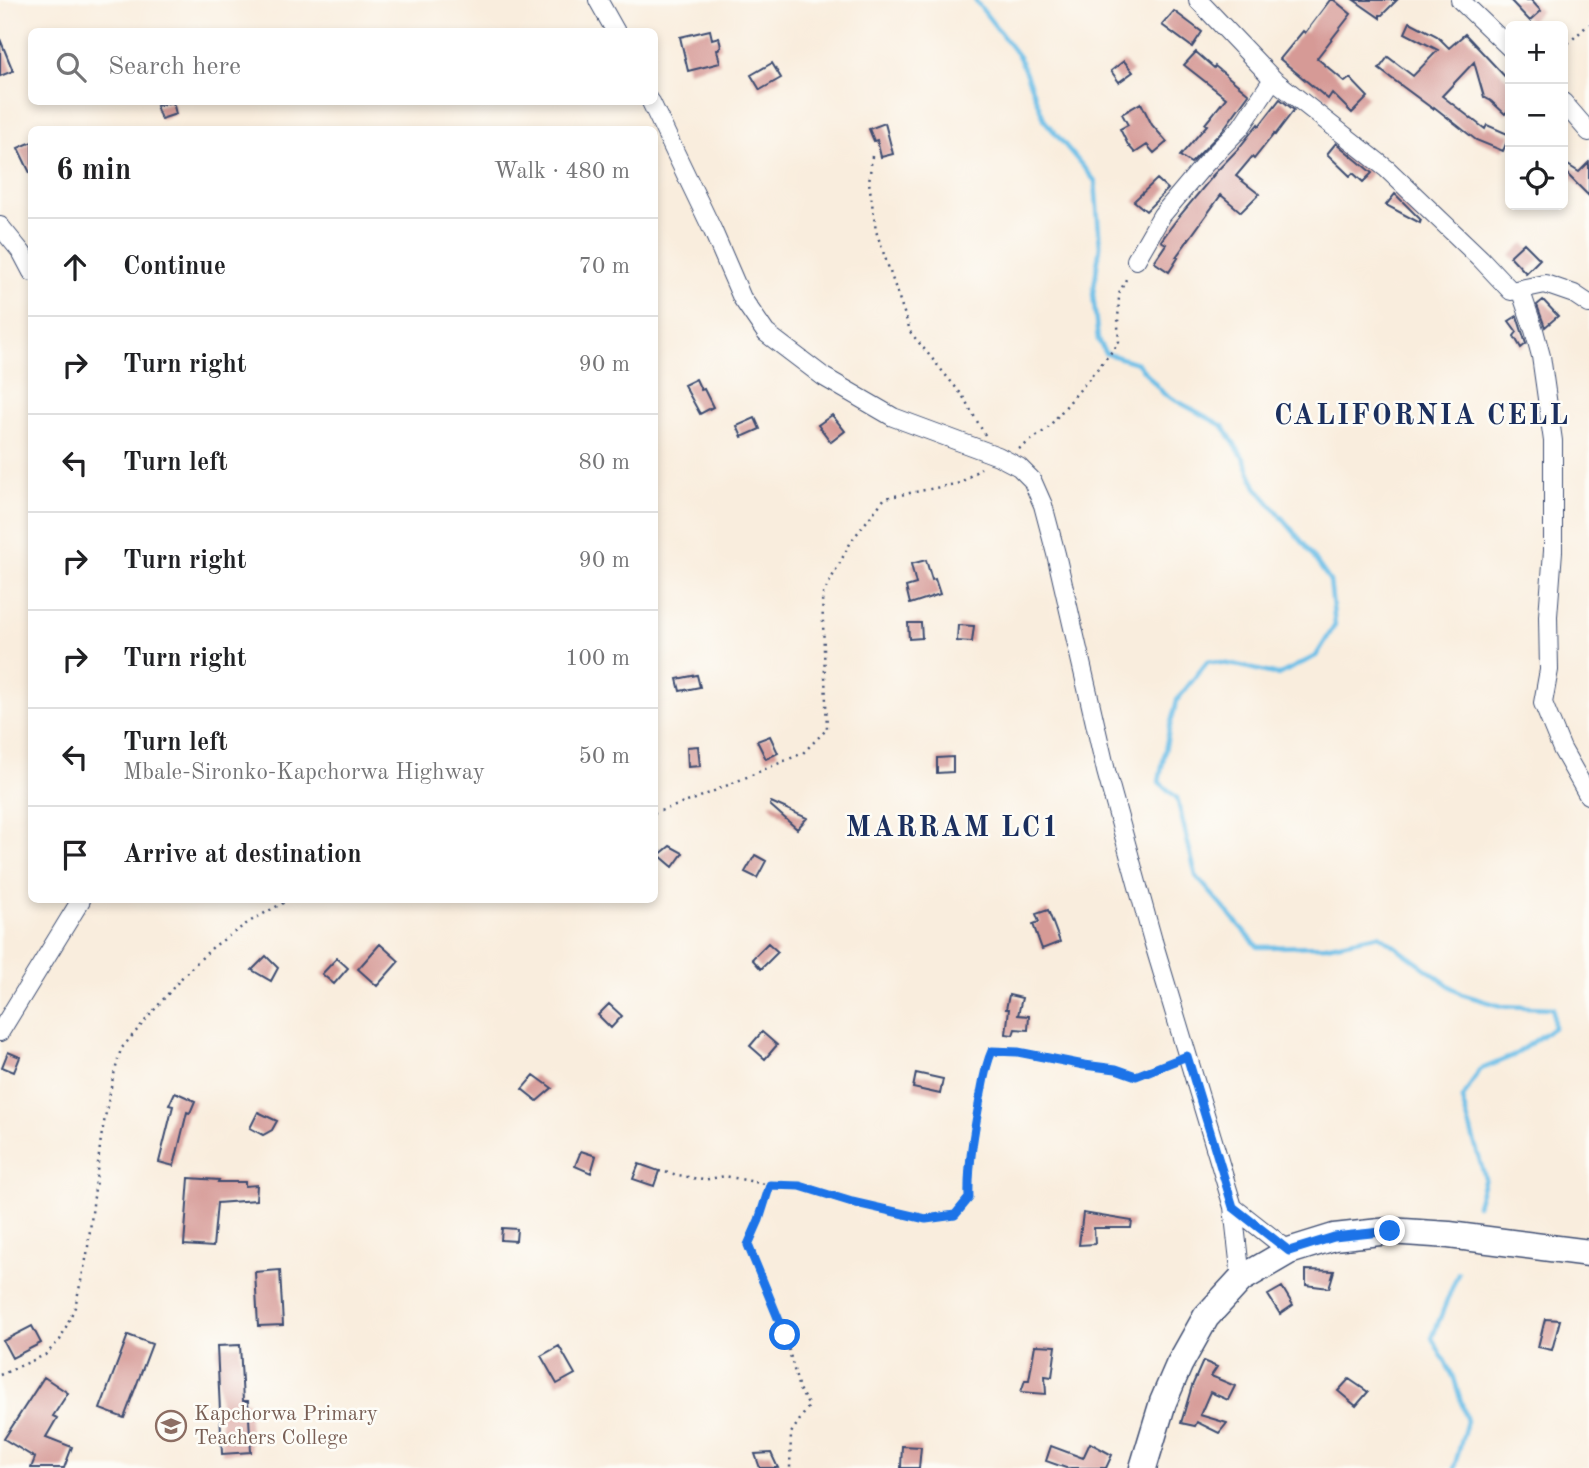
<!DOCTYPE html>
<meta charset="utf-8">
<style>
:root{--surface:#fff;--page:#f2f2f2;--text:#202124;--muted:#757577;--line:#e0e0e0}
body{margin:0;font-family:"Old Standard TT",serif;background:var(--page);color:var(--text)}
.controls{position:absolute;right:21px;top:21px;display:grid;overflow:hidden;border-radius:10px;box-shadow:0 4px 10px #0003}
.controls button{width:63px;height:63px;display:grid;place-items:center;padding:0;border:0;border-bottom:2px solid var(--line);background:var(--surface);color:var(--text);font:35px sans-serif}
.stop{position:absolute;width:21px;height:21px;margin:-16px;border:5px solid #1a73e8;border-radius:50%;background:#fff}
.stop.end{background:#1a73e8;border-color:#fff;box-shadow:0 2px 7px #0008}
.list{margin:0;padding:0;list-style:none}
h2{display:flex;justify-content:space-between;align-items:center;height:91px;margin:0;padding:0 28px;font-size:30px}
h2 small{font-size:23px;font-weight:400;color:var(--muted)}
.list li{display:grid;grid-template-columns:46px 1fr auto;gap:21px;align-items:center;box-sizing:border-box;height:98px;padding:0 28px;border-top:2px solid var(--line)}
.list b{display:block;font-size:26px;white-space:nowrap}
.list p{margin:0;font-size:23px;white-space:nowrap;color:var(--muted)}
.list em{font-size:23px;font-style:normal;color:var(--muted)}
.icon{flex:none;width:38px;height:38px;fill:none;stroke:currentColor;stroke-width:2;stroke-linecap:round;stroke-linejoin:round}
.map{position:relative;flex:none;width:1589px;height:1468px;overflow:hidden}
.search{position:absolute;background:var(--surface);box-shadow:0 4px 10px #0003;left:28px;top:28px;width:630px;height:77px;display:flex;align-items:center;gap:18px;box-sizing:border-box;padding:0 24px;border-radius:10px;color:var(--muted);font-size:26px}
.panel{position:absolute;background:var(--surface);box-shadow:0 4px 10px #0003;left:28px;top:126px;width:630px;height:777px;border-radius:10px}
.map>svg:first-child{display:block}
</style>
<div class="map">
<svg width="1589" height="1468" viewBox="0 0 1589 1468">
<rect width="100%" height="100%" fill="#fdfcf7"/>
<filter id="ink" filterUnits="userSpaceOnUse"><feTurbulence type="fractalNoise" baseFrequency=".0143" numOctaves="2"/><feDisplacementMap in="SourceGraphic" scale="14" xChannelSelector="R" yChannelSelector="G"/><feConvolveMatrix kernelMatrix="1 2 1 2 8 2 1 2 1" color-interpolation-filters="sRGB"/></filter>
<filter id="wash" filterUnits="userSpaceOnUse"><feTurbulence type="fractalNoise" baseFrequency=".00686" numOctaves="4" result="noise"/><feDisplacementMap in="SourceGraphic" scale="28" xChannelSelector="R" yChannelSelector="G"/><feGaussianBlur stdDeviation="1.57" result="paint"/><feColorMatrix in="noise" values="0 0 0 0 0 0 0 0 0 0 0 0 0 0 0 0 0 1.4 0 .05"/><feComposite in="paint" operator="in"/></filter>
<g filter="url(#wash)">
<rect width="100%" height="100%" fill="#f9eddd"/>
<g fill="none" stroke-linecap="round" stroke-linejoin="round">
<!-- stream -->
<path stroke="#6abee7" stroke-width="4.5" d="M975,0L1019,57L1045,121L1095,181L1100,246L1093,294L1098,340L1105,353L1137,363L1164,394L1223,426L1244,459L1256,487L1304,544L1330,581L1335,625L1316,656L1278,675L1241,666L1208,661L1177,700L1169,730L1159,782L1177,798L1196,876L1258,947L1326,946L1379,935L1461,994L1501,1006L1553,1008L1554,1027L1513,1056L1479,1070L1462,1100L1485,1178L1477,1205
M1454,1468L1467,1421L1454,1378L1432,1338L1458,1273"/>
</g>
<g id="blocks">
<!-- building -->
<path fill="#d69a96" d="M1330,0H1334L1351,14L1317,58L1345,82L1350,78L1368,97L1352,113L1332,93L1328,99L1280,59L1303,31L1305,33Z
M1354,0H1397L1382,15H1380V18Z
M1510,0H1531L1541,11L1530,21Z
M1174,11L1202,32L1192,47L1162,25Z
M1410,22L1437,36L1449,48L1465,34L1510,82V108L1505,114L1491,101L1484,97L1474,62L1442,96L1485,129L1487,125L1510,135L1503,151L1476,140L1434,107L1433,109L1379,69L1388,57L1413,76L1438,50L1405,33Z
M710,30L712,39L719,37L721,47L717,50L720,63L688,71L680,37Z
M0,39L13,71L0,76Z
M1196,52L1214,68L1215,66L1249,94L1222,131L1191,163L1180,156L1207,125L1205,124L1226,98L1184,65Z
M1124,61L1133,72L1119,82L1111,71Z
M772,63L781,78L760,90L751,75Z
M1280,99L1294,110L1275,135L1274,134L1254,159L1252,157L1236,176L1259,194L1241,212L1221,195L1176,257L1178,258L1169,272L1154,262L1166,244L1161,241L1177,219L1213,176H1212L1238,149L1258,124L1259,126Z
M173,102L176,114L161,119L156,106Z
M1141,103L1152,125L1167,142L1154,153L1147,145L1135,153L1128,145L1120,129L1128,125L1122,114Z
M885,123L893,154L881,157L877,140L874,141L869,129Z
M32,142V177L18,148Z
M1336,143L1372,173L1363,182L1353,173L1350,176L1327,154Z
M1563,162L1579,172L1589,162V196L1563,170Z
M1157,179L1168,189L1146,211L1134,201Z
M1395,194L1421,220L1420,223L1386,205Z
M1524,243L1540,259L1526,273L1510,256Z
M1543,300L1558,316L1545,327L1537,305Z
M1517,316L1526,344L1521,348L1514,336L1517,332L1509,321Z
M696,379L701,390L704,389L713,407L700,414L684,385Z
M832,415L845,431L831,442L818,425Z
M755,418L760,429L742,437L737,426Z
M926,560L932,580L935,579L940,594L910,604L906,587L916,584L911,564Z
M908,623H921L922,638L909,639Z
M958,625L974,626L972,642L957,641Z
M697,675L700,687L680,691L677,679Z
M770,736L778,753L766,759L757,741Z
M698,746L700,766L688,767L687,747Z
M953,757V772L937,773V758Z
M771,802L807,818L797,829L770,805Z
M670,846L683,853L673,867L659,855Z
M755,855L766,861L757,878L745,872Z
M1048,910L1060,942L1042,949L1033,924L1039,922L1036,914Z
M768,943L778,952L761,969L752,959Z
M380,944L399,961L377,986L358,969Z
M266,956L278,968L271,981L252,970Z
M337,958L348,968L334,984L322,974Z
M1009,995L1022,998L1018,1015L1029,1016L1028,1030L1015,1029L1013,1035L1006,1034L1009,1009H1006Z
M609,1004L622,1016L611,1028L598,1015Z
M762,1032L777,1045L765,1059L750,1046Z
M8,1052L20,1057L14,1072L2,1067Z
M916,1073L943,1079L940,1094L913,1088Z
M534,1075L552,1088L537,1101L522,1089Z
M175,1092L195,1101L190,1113L187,1112L174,1166L159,1162L173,1106L169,1105Z
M258,1112L277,1121L272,1130L263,1135L250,1128Z
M581,1151L596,1156L591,1173L575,1166Z
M639,1164L659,1171L654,1186L633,1179Z
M189,1178L219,1180L218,1182H245V1186L257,1185L256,1200L217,1203L213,1247L184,1245Z
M1083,1213L1132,1221L1131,1228H1094L1095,1244L1079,1245Z
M502,1228L517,1229L516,1241L501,1240Z
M280,1270L283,1325L258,1326L255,1272Z
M1306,1270L1334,1271L1329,1288L1306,1285Z
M1282,1287L1293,1305L1280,1314L1268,1295Z
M1545,1319L1560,1320L1552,1350L1538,1347Z
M32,1326L41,1343L12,1358L3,1341Z
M128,1335L152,1344L124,1418L100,1409Z
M240,1345L243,1401H248L251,1452L222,1454L217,1346Z
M1035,1345L1056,1346L1052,1377L1045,1376L1046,1394L1021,1392L1025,1380H1029Z
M559,1346L575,1374L557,1384L541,1356Z
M1203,1361L1217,1367L1211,1376L1235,1386L1228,1400L1210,1392L1200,1415L1227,1423L1219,1433L1197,1422L1195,1426L1181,1423L1192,1386Z
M44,1377L68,1393L53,1416L57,1418L46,1437L72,1447L64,1468H31L35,1458L4,1439Z
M1349,1379L1368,1392L1356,1406L1338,1391Z
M1090,1443L1112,1455L1106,1468H1066L1046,1461L1051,1446L1083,1458Z
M902,1446L921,1447L919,1468H901Z
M771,1453L778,1468H760L755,1454Z"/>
</g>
</g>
<g filter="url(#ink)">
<use href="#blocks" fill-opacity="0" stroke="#3c4c71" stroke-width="2"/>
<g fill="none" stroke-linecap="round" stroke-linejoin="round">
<!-- minor casing -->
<g stroke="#3c4c71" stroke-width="20">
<path id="minor" d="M598,0L616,32
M1198,0L1273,79L1387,169L1481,259L1511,291L1545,284L1574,294L1589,304
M1460,0L1510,48
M651,102L713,231L742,298L766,333L824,377L893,417L998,456L1019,467L1032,480L1043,505L1056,554L1106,771L1153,941L1233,1207L1241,1279
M1563,102L1589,132
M0,226L22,253L32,272
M1136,260L1162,215L1205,164L1241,127L1273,79
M1520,289L1534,330L1541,356L1553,441V551L1548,616L1549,670L1543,703L1562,749L1588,795
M0,1032L81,900
M1233,1207L1289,1251"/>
</g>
<!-- primary casing -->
<g stroke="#3c4c71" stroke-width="29">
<path id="primary" d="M1143,1468L1163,1402L1179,1365L1206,1317L1241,1279L1289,1251L1334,1237L1389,1231L1449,1235L1589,1253"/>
</g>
<!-- path -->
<path stroke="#3c4c71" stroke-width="2.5" stroke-dasharray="2 5" stroke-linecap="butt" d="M1563,48L1589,24
M872,156L869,182L876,231L911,333L962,395L985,435
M1019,449L1047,429L1119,343L1118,325L1119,294L1128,275
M654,813L693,800L803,753L827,729L822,596L852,540L885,498L960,483L981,468
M659,1171L703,1180L725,1176L770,1185L800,1186L852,1202L927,1219L955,1215L969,1198C968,1165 974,1132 980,1099C983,1083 985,1066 992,1051L1018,1052L1084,1065L1116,1069L1136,1077L1173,1062
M770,1185L759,1220L749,1245L785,1335L799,1389L809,1406L791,1433L790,1468
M0,1375L45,1355L60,1340L75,1307L87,1255L101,1138L112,1082L121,1049L184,975L213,947L249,922L288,900"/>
<!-- minor -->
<use href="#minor" stroke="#fff" stroke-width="18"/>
<!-- primary -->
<use href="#primary" stroke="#fff" stroke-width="26"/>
</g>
</g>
<g fill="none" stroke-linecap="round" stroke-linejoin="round" filter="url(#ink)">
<!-- route -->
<path stroke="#1a73e8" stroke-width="9" d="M785,1335L748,1245L759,1220L770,1185L800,1186L852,1202L926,1219L955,1215L969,1198C968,1165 974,1132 980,1099C983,1083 985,1066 992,1051L1018,1052L1084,1065L1116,1069L1136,1076L1187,1056L1233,1207L1289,1251L1334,1237L1390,1231"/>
</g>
<!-- icons -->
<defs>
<g id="school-ring" transform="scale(1.575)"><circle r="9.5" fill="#fdfcf7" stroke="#8d6e63" stroke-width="1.5"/><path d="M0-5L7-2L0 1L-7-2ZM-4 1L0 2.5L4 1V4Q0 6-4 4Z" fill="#8d6e63"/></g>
</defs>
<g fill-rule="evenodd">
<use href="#school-ring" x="171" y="1426"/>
</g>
<g text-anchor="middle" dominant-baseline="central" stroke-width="5" stroke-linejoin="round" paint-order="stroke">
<!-- education labels -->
<g font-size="21" fill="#785e54" stroke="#fdfcf7" text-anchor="start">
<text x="194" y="1414">Kapchorwa Primary<tspan x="194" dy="24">Teachers College</tspan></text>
</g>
<!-- district labels -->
<g font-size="28" font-weight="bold" letter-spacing="2" fill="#1b2f5e" stroke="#fdfcf7">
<text x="1422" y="417">CALIFORNIA CELL</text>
<text x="953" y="829">MARRAM LC1</text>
</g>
</g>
</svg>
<div class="controls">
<button>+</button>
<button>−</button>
<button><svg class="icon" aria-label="locate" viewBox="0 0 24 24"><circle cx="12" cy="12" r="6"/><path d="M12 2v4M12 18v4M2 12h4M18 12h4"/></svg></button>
</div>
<div class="stop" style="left:785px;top:1335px"></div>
<div class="stop end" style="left:1390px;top:1231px"></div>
<div class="search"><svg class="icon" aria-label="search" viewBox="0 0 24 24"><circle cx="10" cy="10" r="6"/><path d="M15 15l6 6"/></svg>Search here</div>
<section class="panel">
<h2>6 min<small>Walk · 480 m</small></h2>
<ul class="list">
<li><svg class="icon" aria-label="ahead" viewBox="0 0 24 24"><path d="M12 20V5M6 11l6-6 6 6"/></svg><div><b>Continue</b></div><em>70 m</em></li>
<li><svg class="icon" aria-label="right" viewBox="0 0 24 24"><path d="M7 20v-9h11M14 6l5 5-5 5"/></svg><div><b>Turn right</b></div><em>90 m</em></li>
<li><svg class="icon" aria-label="left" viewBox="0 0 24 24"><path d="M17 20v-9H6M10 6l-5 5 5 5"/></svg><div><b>Turn left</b></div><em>80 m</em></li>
<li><svg class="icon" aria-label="right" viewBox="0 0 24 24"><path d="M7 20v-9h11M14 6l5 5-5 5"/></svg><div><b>Turn right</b></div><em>90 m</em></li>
<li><svg class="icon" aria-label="right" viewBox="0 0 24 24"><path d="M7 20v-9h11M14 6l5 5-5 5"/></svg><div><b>Turn right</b></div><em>100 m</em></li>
<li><svg class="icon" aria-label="left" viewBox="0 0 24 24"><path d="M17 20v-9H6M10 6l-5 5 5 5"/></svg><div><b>Turn left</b><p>Mbale-Sironko-Kapchorwa Highway</p></div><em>50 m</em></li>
<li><svg class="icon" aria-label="arrive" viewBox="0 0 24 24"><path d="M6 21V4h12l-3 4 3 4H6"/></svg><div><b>Arrive at destination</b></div></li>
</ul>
</section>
</div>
